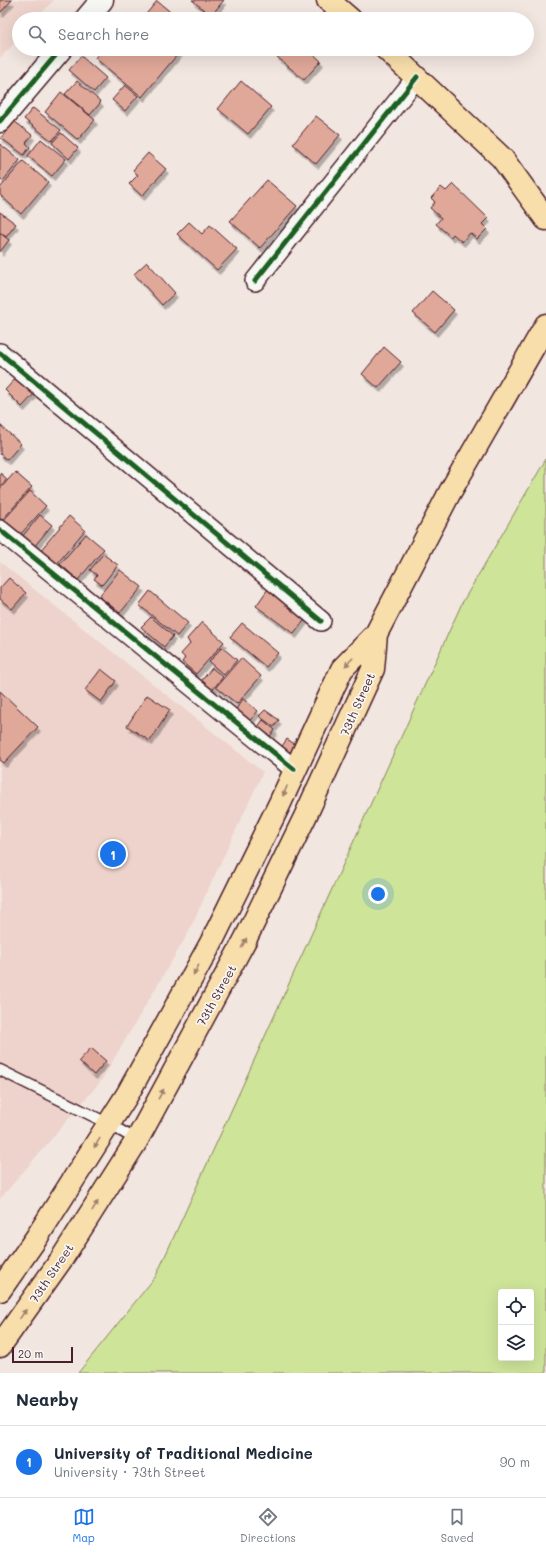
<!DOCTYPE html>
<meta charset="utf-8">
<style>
:root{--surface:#fff;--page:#f2f2f3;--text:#1f2937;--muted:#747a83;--line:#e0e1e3;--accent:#1a73e8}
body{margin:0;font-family:Mali,sans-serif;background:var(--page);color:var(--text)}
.controls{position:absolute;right:12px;bottom:12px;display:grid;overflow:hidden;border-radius:4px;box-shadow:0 4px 16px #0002}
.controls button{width:36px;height:36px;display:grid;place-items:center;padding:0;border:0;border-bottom:1px solid var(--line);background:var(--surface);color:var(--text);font:20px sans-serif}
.scale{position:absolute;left:12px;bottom:10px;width:61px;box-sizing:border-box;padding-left:4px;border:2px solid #4a1f2b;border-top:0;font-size:11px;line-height:14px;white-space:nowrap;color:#4a1f2b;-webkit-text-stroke:3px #f6f6f2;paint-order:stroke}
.you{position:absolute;left:378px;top:894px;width:14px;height:14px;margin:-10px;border:3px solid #fff;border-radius:50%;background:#1a73e8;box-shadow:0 0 0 6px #1a73e833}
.badge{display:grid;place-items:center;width:26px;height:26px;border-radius:50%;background:var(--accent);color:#fff;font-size:13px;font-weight:700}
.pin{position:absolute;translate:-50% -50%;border:2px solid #fff;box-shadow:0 1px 4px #0006}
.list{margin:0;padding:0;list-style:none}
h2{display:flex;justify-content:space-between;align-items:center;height:52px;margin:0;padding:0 16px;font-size:17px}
h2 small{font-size:13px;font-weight:400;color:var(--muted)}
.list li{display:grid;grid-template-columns:26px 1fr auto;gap:12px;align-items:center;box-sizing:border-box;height:72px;padding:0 16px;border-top:1px solid var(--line)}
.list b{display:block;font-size:15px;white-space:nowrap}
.list p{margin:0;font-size:13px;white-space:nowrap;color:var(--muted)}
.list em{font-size:13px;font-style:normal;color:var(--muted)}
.icon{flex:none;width:22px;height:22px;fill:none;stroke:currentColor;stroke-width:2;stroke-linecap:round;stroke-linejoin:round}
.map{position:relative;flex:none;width:546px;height:1373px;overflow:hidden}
.search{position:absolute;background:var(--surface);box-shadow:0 4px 16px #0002;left:12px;right:12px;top:12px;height:44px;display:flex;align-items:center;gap:10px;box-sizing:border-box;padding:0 14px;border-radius:22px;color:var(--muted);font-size:15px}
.sheet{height:124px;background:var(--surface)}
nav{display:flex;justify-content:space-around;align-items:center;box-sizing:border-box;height:56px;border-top:1px solid var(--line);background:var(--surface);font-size:11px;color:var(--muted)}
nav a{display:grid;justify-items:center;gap:2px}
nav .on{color:var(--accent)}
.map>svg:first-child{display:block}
</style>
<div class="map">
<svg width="546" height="1373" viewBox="0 0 546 1373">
<defs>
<filter id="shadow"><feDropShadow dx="2.5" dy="4.5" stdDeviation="0" flood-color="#0004"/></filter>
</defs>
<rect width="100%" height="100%" fill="#f2e6e0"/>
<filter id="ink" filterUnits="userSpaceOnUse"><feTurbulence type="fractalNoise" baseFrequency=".025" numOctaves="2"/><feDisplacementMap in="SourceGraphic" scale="8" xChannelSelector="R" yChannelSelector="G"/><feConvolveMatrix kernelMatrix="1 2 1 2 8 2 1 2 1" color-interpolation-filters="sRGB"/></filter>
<g filter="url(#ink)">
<!-- built -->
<path fill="#edd3cb" d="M0,0H54L36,19H19V38L0,58Z
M0,562L263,772L187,935L101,1081L0,1199Z"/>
<!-- green -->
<path fill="#cde499" stroke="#8c8262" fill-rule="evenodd" d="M546,459V1373H78L156,1276L462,603ZM501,1292H531V1358H501Z"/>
<!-- building -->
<path fill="#e0a899" stroke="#4a1f2b" filter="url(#shadow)" d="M0,0H12L0,13Z
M192,0H224L211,16Z
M157,1L179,19H142Z
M102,49H182L142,97L95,58Z
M282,49H308L321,61L304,80L276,56Z
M81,56L106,78L94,92L69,70Z
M77,81L101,102L90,115L65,94Z
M241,81L271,107L248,134L218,109Z
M125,85L138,96L125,111L112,100Z
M61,92L95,120L78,140L45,112Z
M33,108L61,130L52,141L24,119Z
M316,116L340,135L316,164L293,144Z
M14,121L32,135L26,143L30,147L24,155L1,138Z
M61,133L78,148L69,159L52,143Z
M41,139L66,159L52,176L28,156Z
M0,144L20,160L3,181L0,178Z
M148,153L166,169L142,196L129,184L138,175L133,170Z
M23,161L48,182L21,214L0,195V188Z
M267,180L297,206L260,248L230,221Z
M453,184L488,218L482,224L487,229L477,239L470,233L462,242L453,234L451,237L436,224L441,218L430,208L435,202L431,198L441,187L446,191Z
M0,212L16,224L6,237L0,232Z
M189,222L202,234L210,225L237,249L217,270L177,234Z
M0,233L9,240L0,252Z
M147,262L175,293L162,305L134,274Z
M432,291L454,310L435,332L413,313Z
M384,347L401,362L378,388L362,374Z
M19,375L36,392L22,407L5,390Z
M0,425L21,444L7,460L0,454Z
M15,472L32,487L2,520L0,518V489Z
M0,473L7,479L0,487Z
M30,491L46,506L18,537L2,522Z
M40,515L52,525L33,548L21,538Z
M69,516L85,530L56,565L40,551Z
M86,534L104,549L78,580L60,564Z
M103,554L118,565L102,585L94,579L97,575L90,570Z
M120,570L142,587L120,613L99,596Z
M9,578L26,593L12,609L0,599V588Z
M270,586L309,614L294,634L256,606Z
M150,591L188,623L177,636L139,605Z
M151,617L173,636L164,647L141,627Z
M202,622L224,642L196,674L182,662L185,658L181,654L190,644L187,639Z
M242,623L278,653L266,667L230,637Z
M222,647L237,660L224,675L209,662Z
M241,658L261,676L237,704L216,687Z
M212,668L223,677L208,695L197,686Z
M101,669L116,681L101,702L85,690Z
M0,691L38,727L4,763L0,760Z
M147,695L170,710L150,741L127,726Z
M243,699L258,711L248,723L234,712Z
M265,710L279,720L274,727L259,716Z
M263,720L275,730L266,741L254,732Z
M287,739L296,745L289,755L280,749Z
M91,1048L106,1061L94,1075L79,1061Z"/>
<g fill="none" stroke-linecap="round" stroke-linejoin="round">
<!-- lane casing -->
<g stroke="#4a1f2b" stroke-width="13">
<path id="lane" d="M0,1070L109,1124L137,1140"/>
</g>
<!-- street casing -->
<g stroke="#4a1f2b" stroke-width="22">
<path id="street" d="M255,281L417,77
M0,353L321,621
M0,530L294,769"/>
</g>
<!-- secondary casing -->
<g stroke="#4a1f2b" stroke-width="25">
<path id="secondary" d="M86,19L102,0
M0,121L61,49"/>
</g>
<!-- primary casing -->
<g stroke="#4a1f2b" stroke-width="25">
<path id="primary" d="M328,0L350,19
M386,49L502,158L546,219
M0,1290L37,1237L127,1095L211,943L280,803L342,669L376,634L450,492L546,325
M0,1346L61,1260L137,1140L245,940L305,817L373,669L376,634"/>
</g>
<!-- lane -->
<use href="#lane" stroke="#f6f6f2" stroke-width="10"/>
<!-- street -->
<use href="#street" stroke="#f6f6f2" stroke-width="19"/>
<!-- secondary -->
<use href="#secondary" stroke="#f6f6f2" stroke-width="22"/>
<!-- primary -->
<use href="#primary" stroke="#f8deab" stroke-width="22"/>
<!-- cycleway casing -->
<g stroke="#f6f6f2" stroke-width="8">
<path id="cycleway" d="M0,121L61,49
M255,281L417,77
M0,353L321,621
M0,530L294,769"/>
</g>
<!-- cycleway -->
<use href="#cycleway" stroke="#1b5e20" stroke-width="5"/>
</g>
<!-- one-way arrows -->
<defs><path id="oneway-solid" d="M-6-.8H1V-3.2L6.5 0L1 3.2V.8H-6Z"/></defs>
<g fill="#a17e6b">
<use href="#oneway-solid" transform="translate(349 662) rotate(134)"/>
<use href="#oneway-solid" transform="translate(285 791) rotate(113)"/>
<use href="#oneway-solid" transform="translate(244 943) rotate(-62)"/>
<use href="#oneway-solid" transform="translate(196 970) rotate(119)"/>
<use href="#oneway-solid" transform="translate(161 1094) rotate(-61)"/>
<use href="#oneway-solid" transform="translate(97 1143) rotate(122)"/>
<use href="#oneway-solid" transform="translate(95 1206) rotate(-58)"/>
<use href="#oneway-solid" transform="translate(23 1314) rotate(-55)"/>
</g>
</g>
<g text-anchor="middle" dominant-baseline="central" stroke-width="3.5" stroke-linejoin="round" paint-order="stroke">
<!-- street labels -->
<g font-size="12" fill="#4a1f2b" stroke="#f6f6f2">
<text transform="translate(357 704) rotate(-66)">73th Street</text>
<text transform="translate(216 995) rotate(-61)">73th Street</text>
<text transform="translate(51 1273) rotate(-56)">73th Street</text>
</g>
</g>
</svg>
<div class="controls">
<button><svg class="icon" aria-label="locate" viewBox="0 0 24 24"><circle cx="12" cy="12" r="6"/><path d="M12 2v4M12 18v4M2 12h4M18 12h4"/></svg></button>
<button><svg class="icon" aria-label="layers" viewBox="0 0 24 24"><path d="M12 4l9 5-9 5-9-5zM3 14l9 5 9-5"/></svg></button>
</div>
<div class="scale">20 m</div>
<div class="you"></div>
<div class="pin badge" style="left:113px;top:854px">1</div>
<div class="search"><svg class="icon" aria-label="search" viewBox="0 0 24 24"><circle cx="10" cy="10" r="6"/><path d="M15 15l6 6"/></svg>Search here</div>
</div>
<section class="sheet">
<h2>Nearby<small></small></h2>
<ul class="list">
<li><span class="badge">1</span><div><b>University of Traditional Medicine</b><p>University · 73th Street</p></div><em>90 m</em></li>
</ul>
</section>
<nav>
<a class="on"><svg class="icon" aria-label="map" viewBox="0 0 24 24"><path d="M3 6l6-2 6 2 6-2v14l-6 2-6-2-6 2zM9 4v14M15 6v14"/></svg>Map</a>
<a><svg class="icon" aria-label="directions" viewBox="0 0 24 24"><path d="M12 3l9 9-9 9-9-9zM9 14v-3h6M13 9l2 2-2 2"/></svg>Directions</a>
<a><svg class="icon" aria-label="saved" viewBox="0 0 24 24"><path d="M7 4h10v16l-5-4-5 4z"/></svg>Saved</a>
</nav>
